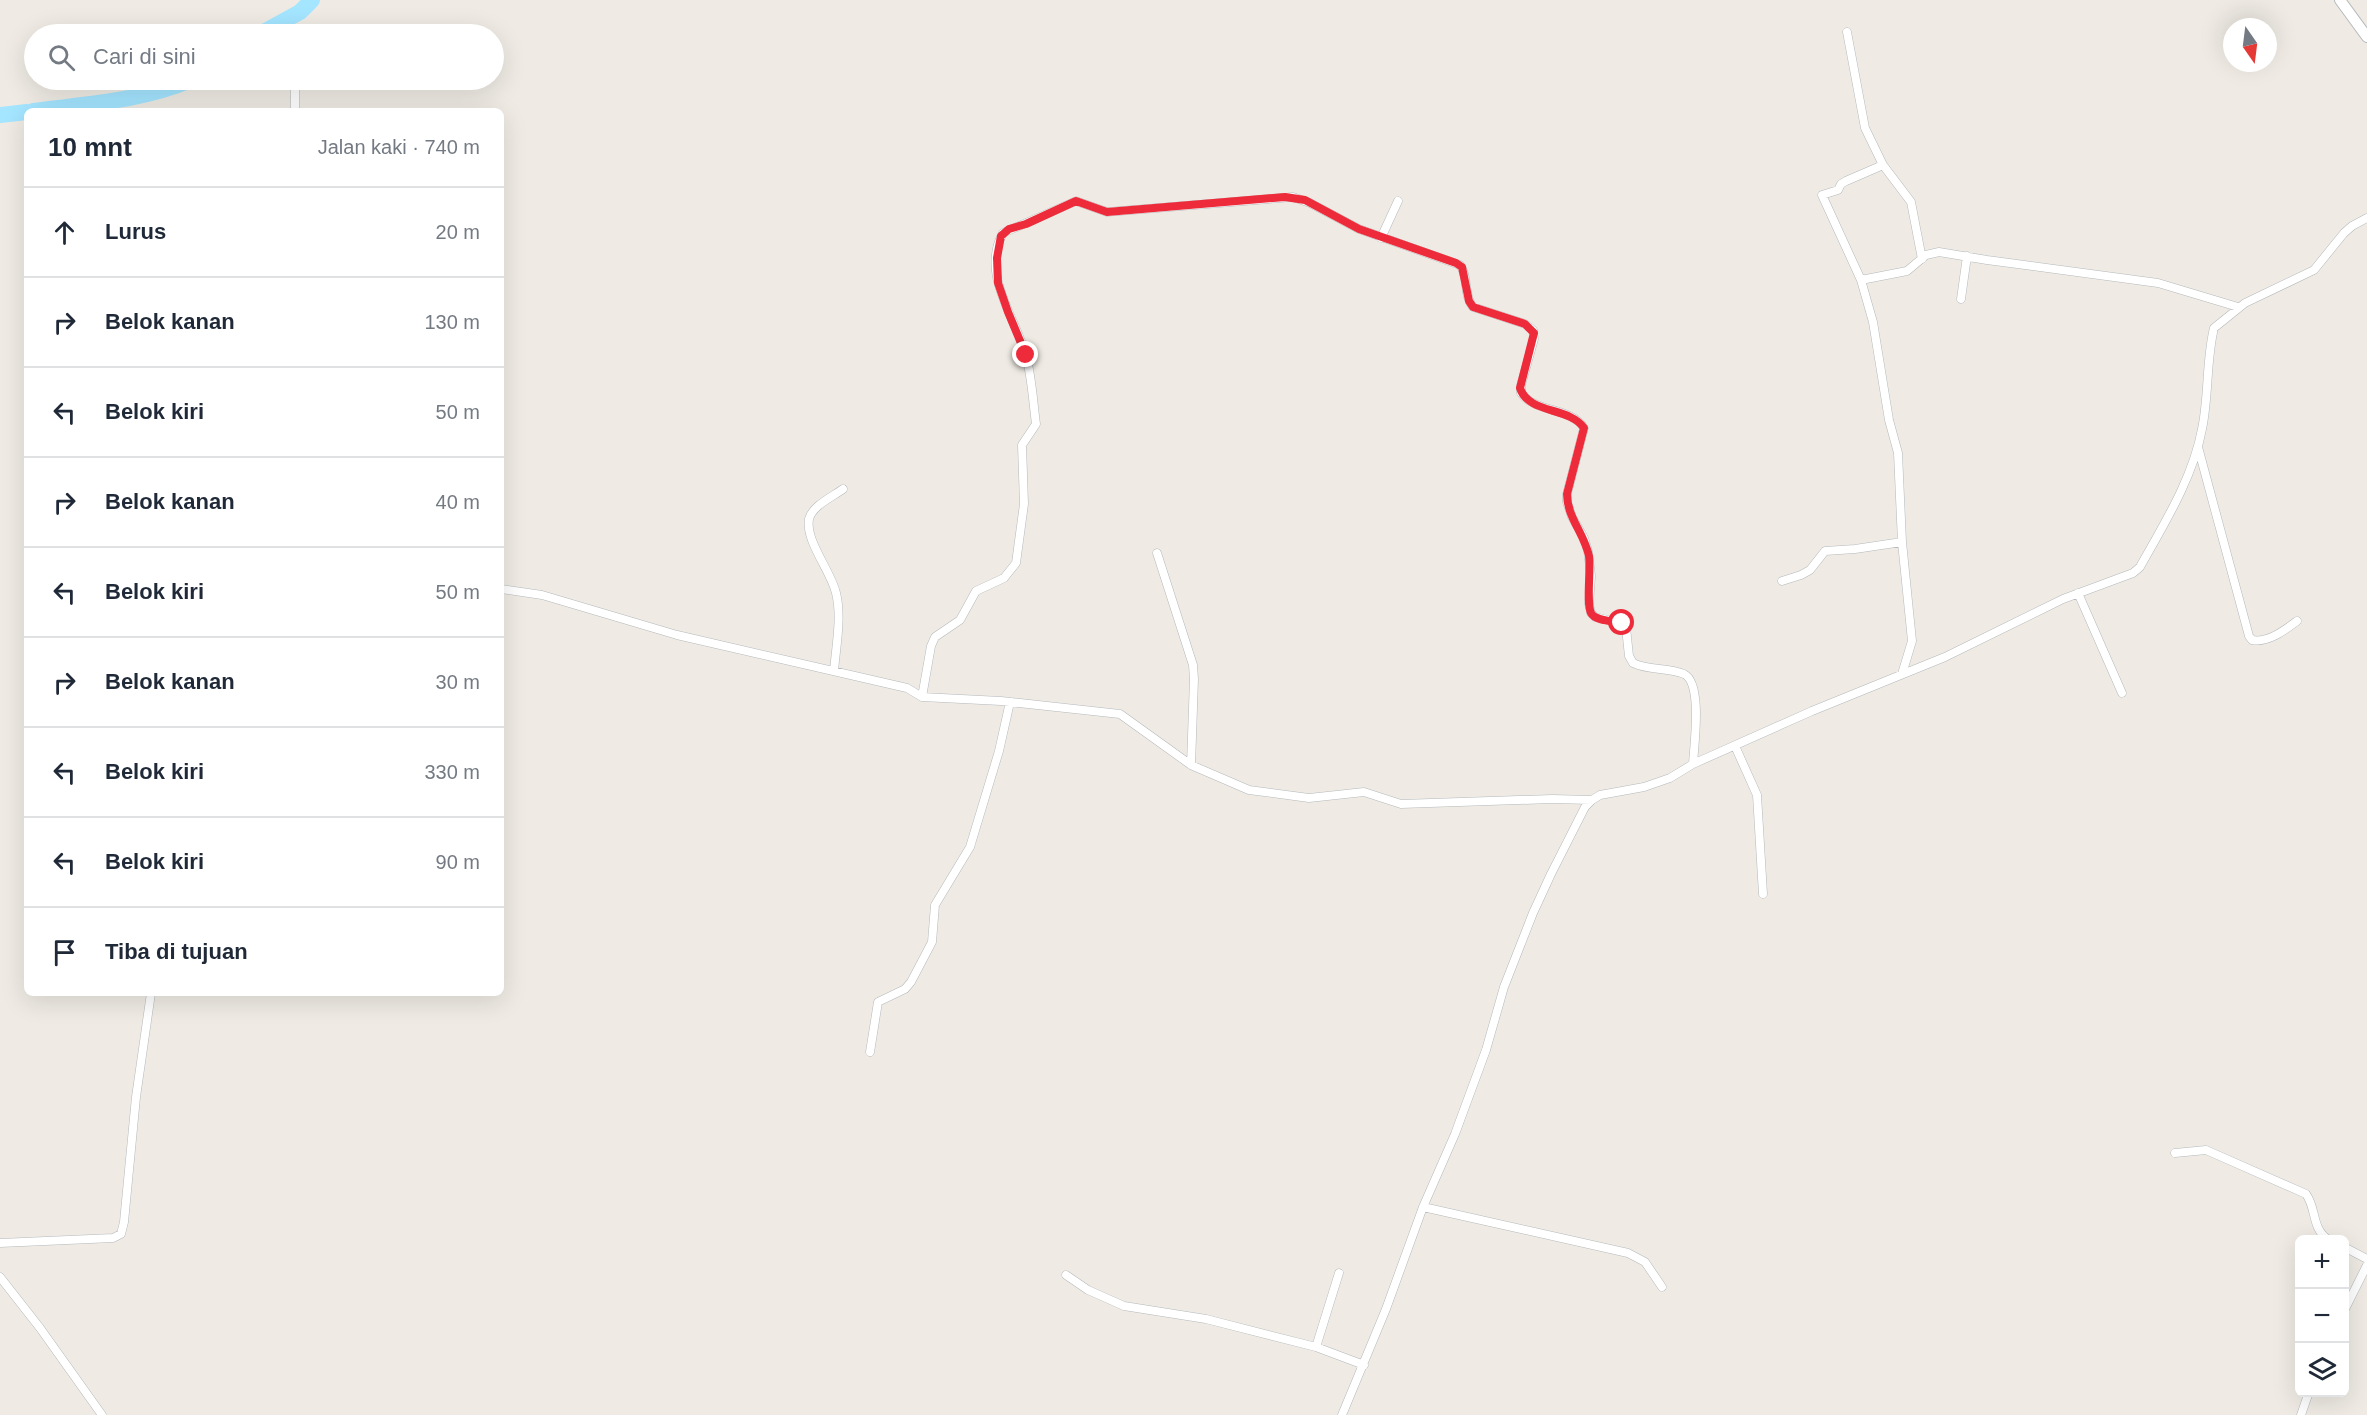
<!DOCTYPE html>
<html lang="id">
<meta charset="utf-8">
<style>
:root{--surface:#fff;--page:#f2f2f3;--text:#1f2937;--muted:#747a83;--line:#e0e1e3}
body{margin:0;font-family:Arial,sans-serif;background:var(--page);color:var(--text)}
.controls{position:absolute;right:18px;bottom:18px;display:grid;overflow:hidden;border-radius:9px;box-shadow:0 6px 24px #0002}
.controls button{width:54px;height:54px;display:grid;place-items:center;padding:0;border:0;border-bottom:2px solid var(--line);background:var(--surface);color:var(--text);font:30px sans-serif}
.compass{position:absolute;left:2223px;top:18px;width:54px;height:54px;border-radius:50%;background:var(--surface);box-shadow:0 6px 24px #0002;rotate:166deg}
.stop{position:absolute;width:18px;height:18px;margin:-14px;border:4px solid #ed2b3a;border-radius:50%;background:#fff}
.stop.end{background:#ed2b3a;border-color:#fff;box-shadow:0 2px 6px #0008}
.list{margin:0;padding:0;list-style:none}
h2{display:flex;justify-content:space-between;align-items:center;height:78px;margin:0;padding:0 24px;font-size:26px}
h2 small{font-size:20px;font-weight:400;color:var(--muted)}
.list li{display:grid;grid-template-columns:39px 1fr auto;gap:18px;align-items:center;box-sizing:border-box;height:90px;padding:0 24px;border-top:2px solid var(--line)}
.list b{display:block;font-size:22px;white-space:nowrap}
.list em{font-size:20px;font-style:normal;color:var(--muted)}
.icon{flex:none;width:33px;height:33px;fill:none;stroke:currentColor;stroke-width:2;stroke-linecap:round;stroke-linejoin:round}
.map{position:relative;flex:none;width:2367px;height:1415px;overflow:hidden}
.search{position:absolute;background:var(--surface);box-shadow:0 6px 24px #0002;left:24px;top:24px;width:480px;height:66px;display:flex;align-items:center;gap:15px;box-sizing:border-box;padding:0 21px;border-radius:33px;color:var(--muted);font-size:22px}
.panel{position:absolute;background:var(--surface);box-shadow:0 6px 24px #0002;left:24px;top:108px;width:480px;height:888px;border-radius:9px}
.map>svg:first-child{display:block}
</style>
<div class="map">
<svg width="2367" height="1415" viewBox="0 0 2367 1415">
<rect width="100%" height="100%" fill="#efebe4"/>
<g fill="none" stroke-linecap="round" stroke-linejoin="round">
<!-- river -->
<path stroke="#a4e5ff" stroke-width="16" d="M260,34L300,12L312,0
M33,111C86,104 142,101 191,80
M0,115L27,112"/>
<!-- street casing -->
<g stroke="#b4b8bb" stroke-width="9">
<path id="street" d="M1847,32L1865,128L1883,165L1911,202L1922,259
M295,80V111
M1883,165L1846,181L1841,184L1838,190L1822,195L1861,280L1873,322L1889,420L1898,453L1902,542L1912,641L1902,674
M1381,238L1398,201
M1861,280L1907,271L1926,255L1939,252L1987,260L2158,283L2238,307
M1961,299L1967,256
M2198,447L2249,636L2252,640C2268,643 2285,630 2297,621
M1157,553L1193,665L1194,679L1191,765
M1782,581L1801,575L1810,570L1825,551L1855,549L1902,542
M501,589L542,595L677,635L907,688L922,697L1001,701L1120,714L1191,765L1249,790L1309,798L1364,792L1401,804L1552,799L1592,800
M2078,593L2122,693
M834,671C836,646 842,617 836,593C831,571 805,541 809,519C812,506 832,497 843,489
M922,697L931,646L935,637L960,620L976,591L1004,578L1016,563L1024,504L1022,445L1036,424C1033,402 1032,378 1026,356C1016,318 980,274 1003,233L1076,201L1107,212L1293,197L1310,203L1359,229L1460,265C1469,277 1463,295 1473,307L1525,324L1533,330L1534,339L1521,385V393C1535,413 1571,407 1584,428L1567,494V502L1572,517L1584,538L1588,551L1591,576L1589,604L1591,613L1595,617L1624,624L1626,628L1629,656L1633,663C1649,671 1668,667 1684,674C1703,683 1694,746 1693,764
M1735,746L1757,795L1763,894
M870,1052L878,1002L905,989L911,982L932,942L935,905L970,847L999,751L1010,702
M2175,1153L2206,1150L2306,1194C2317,1209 2311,1229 2329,1240
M1423,1207L1628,1253L1645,1262L1662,1287
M0,1243L113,1238L121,1234L124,1222L136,1097L151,993
M2344,1247L2367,1259
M1066,1275L1088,1290L1124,1306L1206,1319L1316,1347L1364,1365
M0,1277L40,1328L102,1415
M2344,1311L2367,1265
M1316,1347L1339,1273
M1342,1415L1386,1309L1423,1207L1455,1134L1486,1050L1504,987L1533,913L1551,874L1585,807L1592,800L1600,795L1644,787L1670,778L1693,764L1812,711L1945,657L2063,599L2133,573L2140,567C2164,524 2193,478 2202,429C2209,396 2206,360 2214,328L2245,303L2314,270L2344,233L2352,226L2367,218
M2301,1415L2309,1392"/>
</g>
<!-- secondary casing -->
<g stroke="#b5babe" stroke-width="12">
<path id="secondary" d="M2340,0L2367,37"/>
</g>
<!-- street -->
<use href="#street" stroke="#fff" stroke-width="8"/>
<!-- secondary -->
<use href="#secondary" stroke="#fff" stroke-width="10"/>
</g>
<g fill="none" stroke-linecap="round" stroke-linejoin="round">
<!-- route -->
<path stroke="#ed2b3a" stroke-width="8" d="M1026,355L1008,312L998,283L997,258L1001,236L1009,229L1026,224L1076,201L1107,212L1285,197L1305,200L1359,229L1456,263L1462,267L1469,301L1473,307L1525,324L1534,333L1520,388C1528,414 1570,407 1584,428L1567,494C1567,517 1584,533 1589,556C1591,571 1586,602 1591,613C1595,621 1613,621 1622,623"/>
</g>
</svg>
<div class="controls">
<button>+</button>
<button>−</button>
<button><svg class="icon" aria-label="layers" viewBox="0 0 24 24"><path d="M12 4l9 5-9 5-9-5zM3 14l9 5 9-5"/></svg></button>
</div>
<svg class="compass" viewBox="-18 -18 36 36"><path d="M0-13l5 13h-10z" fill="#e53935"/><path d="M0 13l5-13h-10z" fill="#747a83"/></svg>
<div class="stop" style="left:1622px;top:623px"></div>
<div class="stop end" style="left:1026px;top:355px"></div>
<div class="search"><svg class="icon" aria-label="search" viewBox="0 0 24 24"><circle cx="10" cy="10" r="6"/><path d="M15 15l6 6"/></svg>Cari di sini</div>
<section class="panel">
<h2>10 mnt<small>Jalan kaki · 740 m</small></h2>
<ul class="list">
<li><svg class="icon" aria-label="ahead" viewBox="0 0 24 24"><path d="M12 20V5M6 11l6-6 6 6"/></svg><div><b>Lurus</b></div><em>20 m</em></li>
<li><svg class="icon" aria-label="right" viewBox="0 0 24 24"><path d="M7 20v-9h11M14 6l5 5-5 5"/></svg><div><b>Belok kanan</b></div><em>130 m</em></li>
<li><svg class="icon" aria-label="left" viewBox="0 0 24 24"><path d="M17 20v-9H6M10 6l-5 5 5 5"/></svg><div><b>Belok kiri</b></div><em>50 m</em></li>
<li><svg class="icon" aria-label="right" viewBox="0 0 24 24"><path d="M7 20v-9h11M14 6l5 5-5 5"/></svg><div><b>Belok kanan</b></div><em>40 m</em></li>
<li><svg class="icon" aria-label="left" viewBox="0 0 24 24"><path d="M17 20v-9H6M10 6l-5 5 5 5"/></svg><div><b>Belok kiri</b></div><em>50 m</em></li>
<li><svg class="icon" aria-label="right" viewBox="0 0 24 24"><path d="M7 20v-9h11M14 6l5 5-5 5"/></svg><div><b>Belok kanan</b></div><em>30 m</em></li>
<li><svg class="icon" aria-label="left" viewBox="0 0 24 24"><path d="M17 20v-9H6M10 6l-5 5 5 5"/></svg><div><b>Belok kiri</b></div><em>330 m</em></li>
<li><svg class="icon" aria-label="left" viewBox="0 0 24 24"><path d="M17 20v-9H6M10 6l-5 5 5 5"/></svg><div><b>Belok kiri</b></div><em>90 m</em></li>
<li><svg class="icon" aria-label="arrive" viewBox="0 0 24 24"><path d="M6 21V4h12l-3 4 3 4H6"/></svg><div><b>Tiba di tujuan</b></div></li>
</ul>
</section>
</div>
